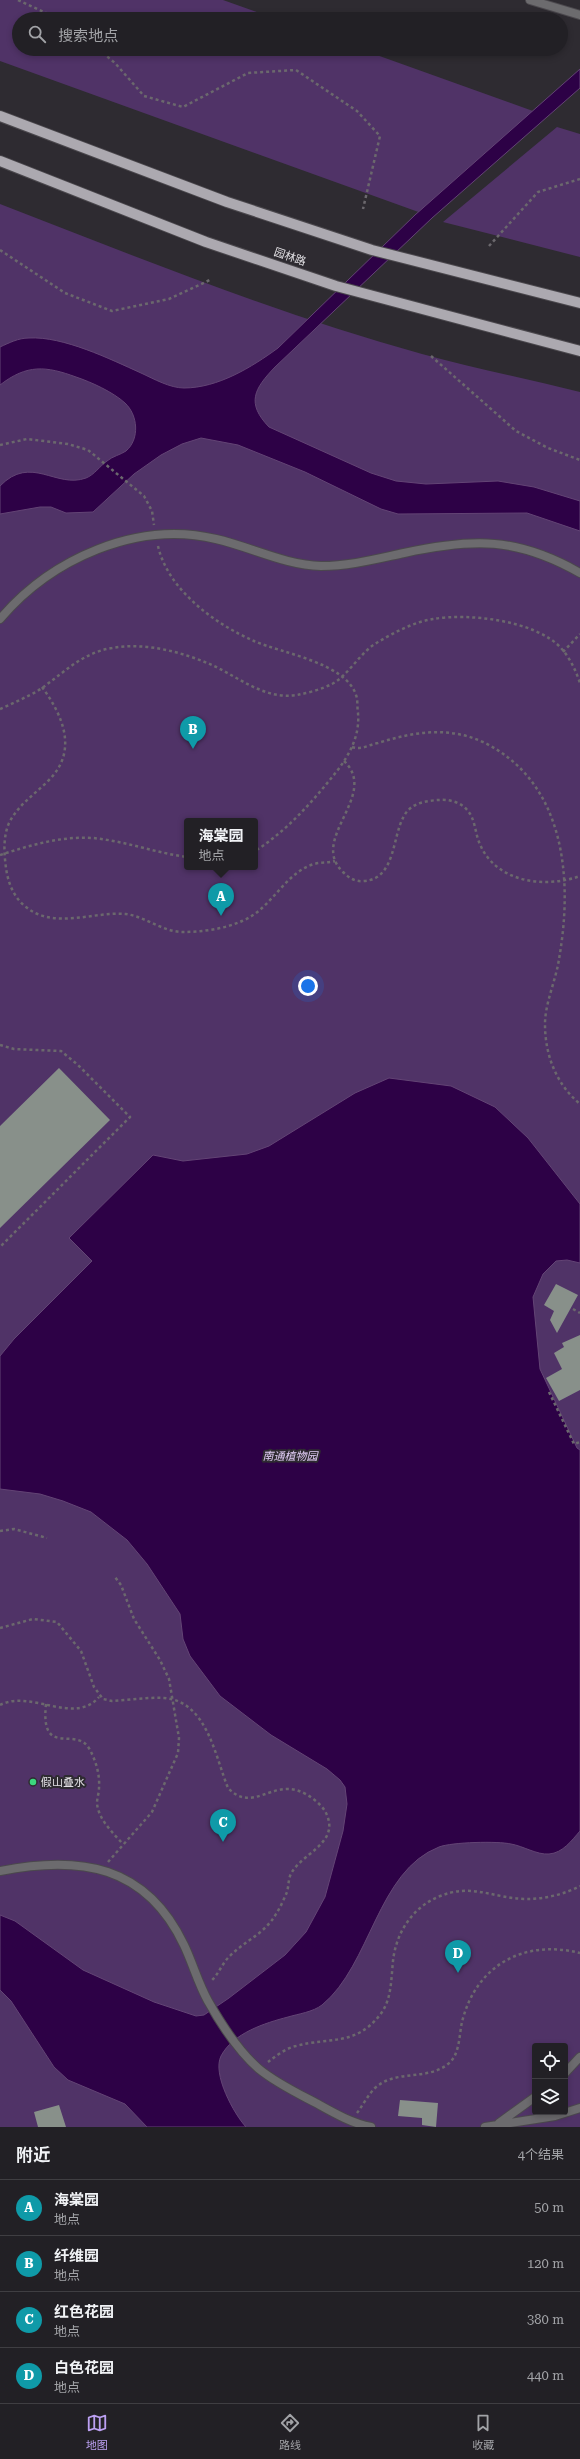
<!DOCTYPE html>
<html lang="zh">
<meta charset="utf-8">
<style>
:root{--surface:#222025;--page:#2e2d32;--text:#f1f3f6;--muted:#a2a3a7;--line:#3f3e42;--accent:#bca0f2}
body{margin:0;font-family:"Roboto Serif","Noto Sans SC",serif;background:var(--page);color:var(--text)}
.controls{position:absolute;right:12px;bottom:12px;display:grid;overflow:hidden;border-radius:4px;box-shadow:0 2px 6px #0003}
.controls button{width:36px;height:36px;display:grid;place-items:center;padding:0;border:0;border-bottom:1px solid var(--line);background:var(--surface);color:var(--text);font:20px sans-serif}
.you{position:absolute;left:308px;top:986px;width:14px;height:14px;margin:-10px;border:3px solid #fff;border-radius:50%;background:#1a73e8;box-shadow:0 0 0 6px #1a73e833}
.badge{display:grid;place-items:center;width:26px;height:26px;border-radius:50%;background:var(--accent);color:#fff;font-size:13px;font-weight:700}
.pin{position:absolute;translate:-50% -33px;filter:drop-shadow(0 1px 2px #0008)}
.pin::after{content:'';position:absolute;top:21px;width:14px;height:12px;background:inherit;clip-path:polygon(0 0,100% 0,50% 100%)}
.popup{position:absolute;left:184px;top:818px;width:74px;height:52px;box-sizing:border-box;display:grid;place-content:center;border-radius:4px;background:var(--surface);filter:drop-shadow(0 1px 3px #0005);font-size:13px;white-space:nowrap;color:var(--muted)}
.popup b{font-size:15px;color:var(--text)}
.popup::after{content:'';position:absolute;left:50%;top:100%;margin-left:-8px;border:8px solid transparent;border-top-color:var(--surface)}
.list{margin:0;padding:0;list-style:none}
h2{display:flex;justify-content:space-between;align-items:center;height:52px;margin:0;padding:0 16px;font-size:17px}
h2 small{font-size:13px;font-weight:400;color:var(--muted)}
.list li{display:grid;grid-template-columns:26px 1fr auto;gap:12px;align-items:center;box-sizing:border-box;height:56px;padding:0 16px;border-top:1px solid var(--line)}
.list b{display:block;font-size:15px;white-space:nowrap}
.list p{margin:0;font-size:13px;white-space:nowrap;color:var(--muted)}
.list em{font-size:13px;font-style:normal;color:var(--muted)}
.icon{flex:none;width:22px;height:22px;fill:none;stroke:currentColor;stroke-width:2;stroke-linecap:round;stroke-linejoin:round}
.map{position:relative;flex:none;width:580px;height:2127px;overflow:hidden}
.search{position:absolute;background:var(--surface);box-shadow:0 2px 6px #0003;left:12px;right:12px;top:12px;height:44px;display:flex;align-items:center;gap:10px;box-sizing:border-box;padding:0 14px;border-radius:22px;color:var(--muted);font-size:15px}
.sheet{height:276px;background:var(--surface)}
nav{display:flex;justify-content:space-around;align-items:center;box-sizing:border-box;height:56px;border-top:1px solid var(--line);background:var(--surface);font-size:11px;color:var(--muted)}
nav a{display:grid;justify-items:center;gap:2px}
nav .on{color:var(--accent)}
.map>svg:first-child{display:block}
</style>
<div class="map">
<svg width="580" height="2127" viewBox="0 0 580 2127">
<rect width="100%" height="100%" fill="#2e2b31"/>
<!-- green -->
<path fill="#503367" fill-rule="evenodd" d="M0,0H223L276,19H19V49H360L544,115L424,214L0,61Z
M557,127L580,134V257L443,222Z
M0,204C139,258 278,314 422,354C474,368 527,379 580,392V2127H0ZM187,821H255V867H187ZM535,2046H565V2112H535Z"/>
<!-- water -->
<path fill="#2d0146" stroke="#634475" d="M580,69V88L432,218L275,367C254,389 246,403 269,427L371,473L396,481L426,484L498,481L534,487L580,501V531L527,513L398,514L381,509L305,472L238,445L201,438L182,444L161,455L134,474L93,512L66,513L51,507H40L0,514V486C31,454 56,489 86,478C94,475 100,466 107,461C113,456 120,455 126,451C140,439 138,415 125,403C113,392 91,382 76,377C46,366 27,364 0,385V347C9,343 18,338 29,338C63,336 110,359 141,373C154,379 170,388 184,388C218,388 252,367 278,348L415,215Z
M389,1078L451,1086L495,1107L528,1138L580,1204V1263L567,1260L556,1261L543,1274L533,1297L540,1369L577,1448L580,1450V1831C572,1840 563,1853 549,1854C537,1855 523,1846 511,1844C498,1841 452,1842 439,1847C377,1871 371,1965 322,2005C313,2012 298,2014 288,2017C265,2023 233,2033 221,2056C212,2074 234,2114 246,2127H147L125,2104L68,2080L54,2067L11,2001L0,1990V1915L15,1921L83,1970L154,2002L196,2016L204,2015L229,1998L285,1955L306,1932L325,1897L343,1831L347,1804L345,1787L340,1780L327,1769L271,1735L220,1696L190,1656L183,1639L180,1614L147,1564L127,1540L91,1512L63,1501L40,1494L0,1489V1356L14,1339L92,1261L69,1238L153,1155L183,1161L247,1154L269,1146L355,1093Z"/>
<!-- building -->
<path fill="#88908a" d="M59,1068L110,1120L0,1228V1126Z
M556,1284L578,1295L557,1333L550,1320L554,1311L544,1305Z
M580,1335V1390L559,1401L546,1378L562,1369L554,1353L564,1347L562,1343Z
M400,2100L438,2103L436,2127L422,2125V2118L398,2116Z
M59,2105L66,2127H38L34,2112Z"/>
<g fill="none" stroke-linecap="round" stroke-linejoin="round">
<!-- pedestrian casing -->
<g stroke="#4b484d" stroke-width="10">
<path id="pedestrian" d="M0,619C51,559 137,520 216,539C251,547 285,565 321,566C350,566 376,559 404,553C473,538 517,537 580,573
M0,1871C80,1855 146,1865 184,1945C193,1964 198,1983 208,2001C221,2024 238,2051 259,2069C276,2083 297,2093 316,2103C334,2113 351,2123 371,2127
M565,2073L580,2057
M499,2123L535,2097
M485,2127L555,2116L580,2108"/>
</g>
<!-- minor casing -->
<g stroke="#4b484d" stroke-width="10">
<path id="minor" d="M530,0L580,15"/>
</g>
<!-- primary casing -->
<g stroke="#4b484d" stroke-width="12">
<path id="primary" d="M0,116L227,202L372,250L580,303
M0,161L206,242L336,286L580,351"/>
</g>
<!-- path -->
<path stroke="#6b686d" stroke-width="2.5" stroke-dasharray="3 3" stroke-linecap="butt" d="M18,0L59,19
M98,49L115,63L144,96L183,107L248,73L296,70L357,111L380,136L363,209
M489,246L538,192L580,179
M0,250L65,293L112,311L169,299L212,279
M431,356L516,431L548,448L580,460
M0,445L27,439L68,444L88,450L144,496L152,511L154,525
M158,546C168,590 215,624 254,641C281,653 346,663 356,695C358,700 357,707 358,713C360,735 350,754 337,771C313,801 288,830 255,851
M563,652L580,634
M42,687C64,717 78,752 48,781C34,795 18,805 9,823C3,837 4,853 6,868C8,882 13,897 26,907C54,930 94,911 126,914C146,917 163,932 183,932C202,932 224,929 242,921C272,909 284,873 314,864C321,862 328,863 335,861
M0,709C12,704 24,698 36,692C61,676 80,653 112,648C145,642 182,652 212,665C240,678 265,700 297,695C308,693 322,689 332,684C349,675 360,652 378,642C395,632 414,622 433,619C468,613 535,620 561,648C570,658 576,671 580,683
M352,747C362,750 368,745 378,743C413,732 448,726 483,742C566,782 573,880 559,959C556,980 545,1003 545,1024C545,1055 556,1084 580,1104
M344,761C380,795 308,839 343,872C349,878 355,882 364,881C396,879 392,836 404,816C411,803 425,801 438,800C449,799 461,802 468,811C475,819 475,832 479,842C494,882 544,889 580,876
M0,855C31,845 61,836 93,838C125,841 156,853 187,857
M0,1045L14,1049L61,1051L78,1065L130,1117L0,1247
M573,1309L580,1313
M549,1392L574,1444L580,1442
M0,1531L14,1529L47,1538
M0,1628L33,1619L57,1622L81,1651L94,1687L103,1699L112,1701C129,1700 147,1697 164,1698C207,1701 215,1756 228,1788C252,1813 271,1781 299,1791C308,1794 320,1803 325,1811C342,1842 304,1852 292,1872C288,1878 289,1885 287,1892C284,1899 280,1908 276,1914C264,1935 242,1942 227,1959C221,1966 218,1975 211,1981
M46,1704C40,1760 77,1724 90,1750C96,1761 100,1775 99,1788C99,1793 97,1798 97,1803C98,1819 113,1833 123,1844
M0,1705C31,1689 74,1726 99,1697
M108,1862L152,1812L178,1753L179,1738L169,1679L160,1660L134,1619L121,1585L115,1577
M268,2062C276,2056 286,2048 296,2046C329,2037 355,2046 379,2016C392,2001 391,1979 393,1961C396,1933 412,1908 438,1897C472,1882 494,1899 527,1899C545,1899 565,1894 580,1886
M357,2113C363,2105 368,2095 375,2088C396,2069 427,2081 448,2064C460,2055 459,2035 462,2022C476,1965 524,1939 580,1953"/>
<!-- pedestrian -->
<use href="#pedestrian" stroke="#6c6b6e" stroke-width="8"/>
<!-- minor -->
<use href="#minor" stroke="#6c6b6e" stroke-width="8"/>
<!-- primary -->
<use href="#primary" stroke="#aca9b0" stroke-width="10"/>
</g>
<!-- markers -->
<circle fill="#3cd77e" stroke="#2e2b31" stroke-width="1.5" cx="33" cy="1782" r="4"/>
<g text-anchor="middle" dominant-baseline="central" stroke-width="4" stroke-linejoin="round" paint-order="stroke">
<!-- street labels -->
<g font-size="11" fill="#e1dfe3" stroke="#2e2b31">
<text transform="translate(290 257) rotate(19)">园林路</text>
</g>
<!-- park labels -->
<g font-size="11" font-style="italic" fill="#e0ccf4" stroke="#2e2b31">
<text x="290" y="1456">南通植物园</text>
</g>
<!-- poi labels -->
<g font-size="11" fill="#e1dfe3" stroke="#2e2b31" text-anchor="start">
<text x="41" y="1782">假山叠水</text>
</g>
</g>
</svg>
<div class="controls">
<button><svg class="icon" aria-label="locate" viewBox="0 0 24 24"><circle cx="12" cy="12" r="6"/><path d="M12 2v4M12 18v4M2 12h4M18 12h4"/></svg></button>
<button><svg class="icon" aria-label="layers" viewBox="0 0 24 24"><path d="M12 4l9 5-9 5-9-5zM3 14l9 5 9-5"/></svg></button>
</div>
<div class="you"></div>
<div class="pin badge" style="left:221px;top:916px;background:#0f9aa8">A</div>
<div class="popup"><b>海棠园</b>地点</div>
<div class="pin badge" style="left:193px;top:749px;background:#0f9aa8">B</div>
<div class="pin badge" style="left:223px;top:1842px;background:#0f9aa8">C</div>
<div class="pin badge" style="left:458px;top:1973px;background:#0f9aa8">D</div>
<div class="search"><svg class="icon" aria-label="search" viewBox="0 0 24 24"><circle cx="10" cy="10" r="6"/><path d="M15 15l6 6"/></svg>搜索地点</div>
</div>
<section class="sheet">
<h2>附近<small>4个结果</small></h2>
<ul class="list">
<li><span class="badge" style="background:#0f9aa8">A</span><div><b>海棠园</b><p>地点</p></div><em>50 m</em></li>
<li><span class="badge" style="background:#0f9aa8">B</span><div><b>纤维园</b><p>地点</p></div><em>120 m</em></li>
<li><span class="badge" style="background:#0f9aa8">C</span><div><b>红色花园</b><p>地点</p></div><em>380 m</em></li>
<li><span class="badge" style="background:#0f9aa8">D</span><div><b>白色花园</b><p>地点</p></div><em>440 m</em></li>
</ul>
</section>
<nav>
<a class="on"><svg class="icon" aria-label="map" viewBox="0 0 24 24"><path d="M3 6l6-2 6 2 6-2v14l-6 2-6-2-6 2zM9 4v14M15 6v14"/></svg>地图</a>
<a><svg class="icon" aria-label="directions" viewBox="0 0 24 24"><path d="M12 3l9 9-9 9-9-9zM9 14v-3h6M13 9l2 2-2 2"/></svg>路线</a>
<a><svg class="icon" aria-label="saved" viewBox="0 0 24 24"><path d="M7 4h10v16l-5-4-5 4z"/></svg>收藏</a>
</nav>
